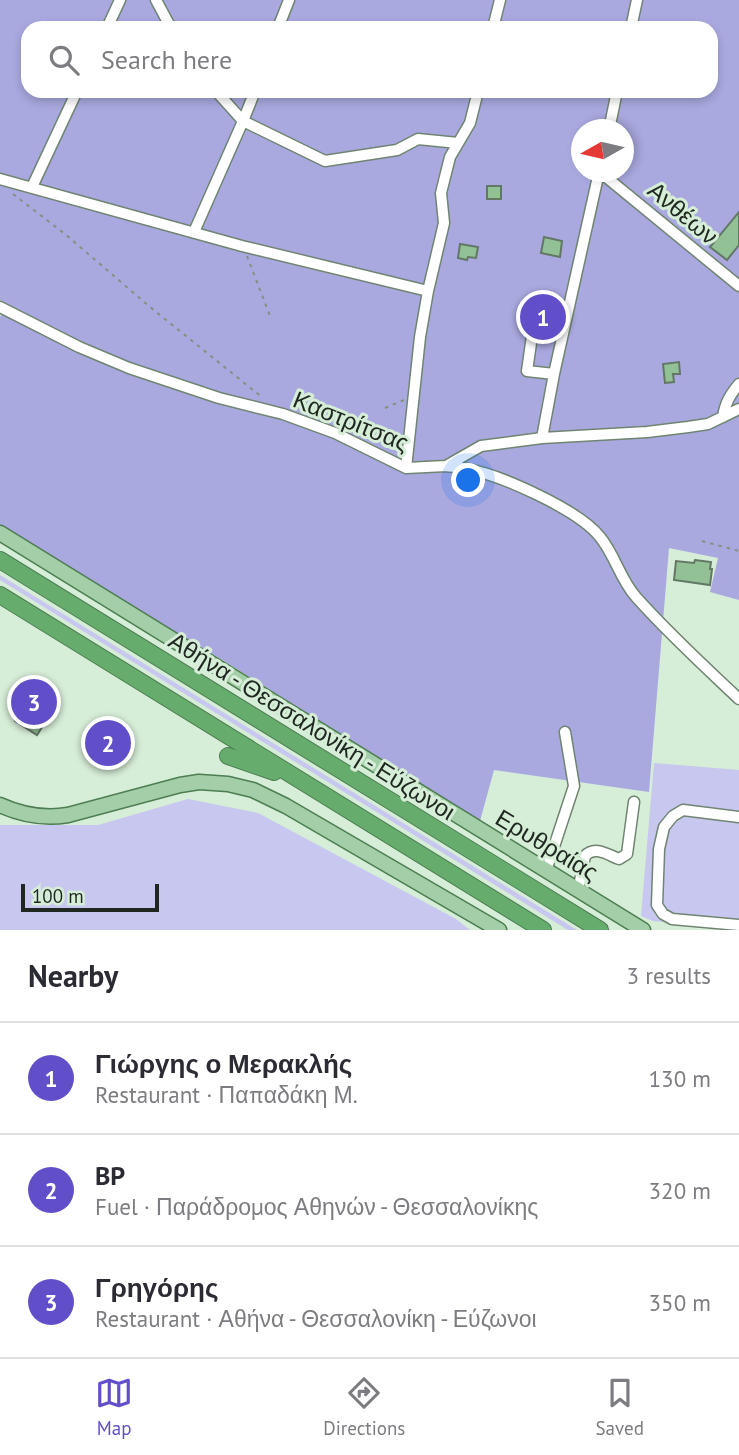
<!DOCTYPE html>
<meta charset="utf-8">
<style>
:root{--surface:#fff;--page:#f2f2f3;--text:#2b2b33;--muted:#7c7c81;--line:#e1e1e2;--accent:#604fc8}
body{margin:0;font-family:"PT Sans",sans-serif;background:var(--page);color:var(--text)}
.compass{position:absolute;left:571px;top:119px;width:63px;height:63px;border-radius:50%;background:var(--surface);box-shadow:0 4px 10px #0003;rotate:262deg}
.scale{position:absolute;left:21px;bottom:18px;width:138px;box-sizing:border-box;padding-left:7px;border:4px solid #1f2820;border-top:0;font-size:19px;line-height:24px;white-space:nowrap;color:#1f2820;-webkit-text-stroke:5px #d6edd7;paint-order:stroke}
.you{position:absolute;left:469px;top:481px;width:24px;height:24px;margin:-18px;border:5px solid #fff;border-radius:50%;background:#1a73e8;box-shadow:0 0 0 10px #1a73e833}
.badge{display:grid;place-items:center;width:46px;height:46px;border-radius:50%;background:var(--accent);color:#fff;font-size:23px;font-weight:700}
.pin{position:absolute;translate:-50% -50%;border:4px solid #fff;box-shadow:0 2px 7px #0006}
.list{margin:0;padding:0;list-style:none}
h2{display:flex;justify-content:space-between;align-items:center;height:91px;margin:0;padding:0 28px;font-size:30px}
h2 small{font-size:23px;font-weight:400;color:var(--muted)}
.list li{display:grid;grid-template-columns:46px 1fr auto;gap:21px;align-items:center;box-sizing:border-box;height:112px;padding:0 28px;border-top:2px solid var(--line)}
.list b{display:block;font-size:26px;white-space:nowrap}
.list p{margin:0;font-size:23px;white-space:nowrap;color:var(--muted)}
.list em{font-size:23px;font-style:normal;color:var(--muted)}
.icon{flex:none;width:38px;height:38px;fill:none;stroke:currentColor;stroke-width:2;stroke-linecap:round;stroke-linejoin:round}
.map{position:relative;flex:none;width:739px;height:930px;overflow:hidden}
.search{position:absolute;background:var(--surface);box-shadow:0 4px 10px #0003;left:21px;right:21px;top:21px;height:77px;display:flex;align-items:center;gap:18px;box-sizing:border-box;padding:0 24px;border-radius:21px;color:var(--muted);font-size:26px}
.sheet{height:427px;background:var(--surface)}
nav{display:flex;justify-content:space-around;align-items:center;box-sizing:border-box;height:98px;border-top:2px solid var(--line);background:var(--surface);font-size:19px;color:var(--muted)}
nav a{display:grid;justify-items:center;gap:4px}
nav .on{color:var(--accent)}
.map>svg:first-child{display:block}
</style>
<div class="map">
<svg width="739" height="930" viewBox="0 0 739 930">
<rect width="100%" height="100%" fill="#d6edd7"/>
<!-- green -->
<path fill="#c7c7ef" d="M0,575L577,930H568L0,580Z
M654,763L739,770V929L653,921L641,916Z
M188,799L258,813L456,919L470,930H0V825H98Z"/>
<!-- forest -->
<path fill="#a9a9e0" fill-rule="evenodd" d="M0,0H739V600L710,592L718,558L669,548L649,792L494,770L480,821L219,658L0,528V317L7,304L0,300ZM28,28H711V91H28ZM582,130H624V172H582Z"/>
<!-- building -->
<path fill="#93c196" stroke="#627764" stroke-width="2" d="M487,186H501V199H487Z
M739,212V245L727,260L710,247Z
M544,237L562,241L560,257L541,253Z
M460,244L478,247L476,258L468,257L467,260L458,258Z
M536,308L552,312L550,326L542,324L541,318L535,314Z
M679,362L680,374H673L674,382L665,383L663,364Z
M695,560L711,562L710,569H712L710,585L674,580L676,561L694,563Z
M34,689L57,703L37,735L15,721Z"/>
<g fill="none" stroke-linecap="round" stroke-linejoin="round">
<!-- minor casing -->
<g stroke="#708571" stroke-width="13">
<path id="minor" d="M156,0L171,28
M107,28L120,0
M278,28L289,0
M493,28L500,0
M631,28L637,0
M216,91L243,121L325,161L397,150L418,139L458,143
M609,130L617,91
M600,172L739,286
M0,179L242,246L428,291
M32,187L77,91
M194,232L243,121L255,91
M0,307L79,347L129,368L219,398L283,414L335,433L406,468L446,466L481,446L542,438L647,432L688,427L708,424L739,409
M534,322L527,371L554,374
M723,417C725,403 730,395 739,384
M542,438L554,374L599,172
M446,466C453,467 460,467 467,469C501,475 579,510 600,537C615,555 620,579 636,597C668,633 704,666 739,699
M406,468L420,337L428,291L444,223L441,193L450,157L470,123L478,91
M739,817L683,810L673,816L664,827L659,849L657,905L663,914L672,919L739,925
M546,871L574,786L565,732
M578,891L585,856C595,845 608,855 619,859L627,854L634,802"/>
</g>
<!-- major casing -->
<g stroke="#4d7e52" stroke-width="17">
<path id="major" d="M0,533L643,930
M0,805C22,815 44,819 68,815L180,785L199,782L228,784L253,790L286,806L499,930"/>
</g>
<!-- highway casing -->
<g stroke="#4d7e52" stroke-width="18">
<path id="highway" d="M0,560L600,930
M0,595L543,930
M228,756L274,772"/>
</g>
<!-- path -->
<path stroke="#819282" stroke-width="2" stroke-dasharray="3.5 5" stroke-linecap="butt" d="M13,194L65,234L150,307L263,398
M247,256L270,316
M385,408L404,400
M702,541L739,551"/>
<!-- minor -->
<use href="#minor" stroke="#fff" stroke-width="10"/>
<!-- major -->
<use href="#major" stroke="#a3cea7" stroke-width="14"/>
<!-- highway -->
<use href="#highway" stroke="#66ad6d" stroke-width="16"/>
</g>
<g text-anchor="middle" dominant-baseline="central" stroke-width="6" stroke-linejoin="round" paint-order="stroke">
<!-- street labels -->
<g font-size="24" fill="#1f2820" stroke="#d6edd7">
<text transform="translate(683 213) rotate(40)">Ανθέων</text>
<text transform="translate(351 421) rotate(22)">Καστρίτσας</text>
<text transform="translate(312 726) rotate(32)">Αθήνα - Θεσσαλονίκη - Εύζωνοι</text>
<text transform="translate(547 845) rotate(31)">Ερυθραίας</text>
</g>
</g>
</svg>
<svg class="compass" viewBox="-18 -18 36 36"><path d="M0-13l5 13h-10z" fill="#e53935"/><path d="M0 13l5-13h-10z" fill="#7c7c81"/></svg>
<div class="scale">100 m</div>
<div class="you"></div>
<div class="pin badge" style="left:543px;top:317px">1</div>
<div class="pin badge" style="left:108px;top:743px">2</div>
<div class="pin badge" style="left:34px;top:702px">3</div>
<div class="search"><svg class="icon" aria-label="search" viewBox="0 0 24 24"><circle cx="10" cy="10" r="6"/><path d="M15 15l6 6"/></svg>Search here</div>
</div>
<section class="sheet">
<h2>Nearby<small>3 results</small></h2>
<ul class="list">
<li><span class="badge">1</span><div><b>Γιώργης ο Μερακλής</b><p>Restaurant · Παπαδάκη Μ.</p></div><em>130 m</em></li>
<li><span class="badge">2</span><div><b>BP</b><p>Fuel · Παράδρομος Αθηνών - Θεσσαλονίκης</p></div><em>320 m</em></li>
<li><span class="badge">3</span><div><b>Γρηγόρης</b><p>Restaurant · Αθήνα - Θεσσαλονίκη - Εύζωνοι</p></div><em>350 m</em></li>
</ul>
</section>
<nav>
<a class="on"><svg class="icon" aria-label="map" viewBox="0 0 24 24"><path d="M3 6l6-2 6 2 6-2v14l-6 2-6-2-6 2zM9 4v14M15 6v14"/></svg>Map</a>
<a><svg class="icon" aria-label="directions" viewBox="0 0 24 24"><path d="M12 3l9 9-9 9-9-9zM9 14v-3h6M13 9l2 2-2 2"/></svg>Directions</a>
<a><svg class="icon" aria-label="saved" viewBox="0 0 24 24"><path d="M7 4h10v16l-5-4-5 4z"/></svg>Saved</a>
</nav>
